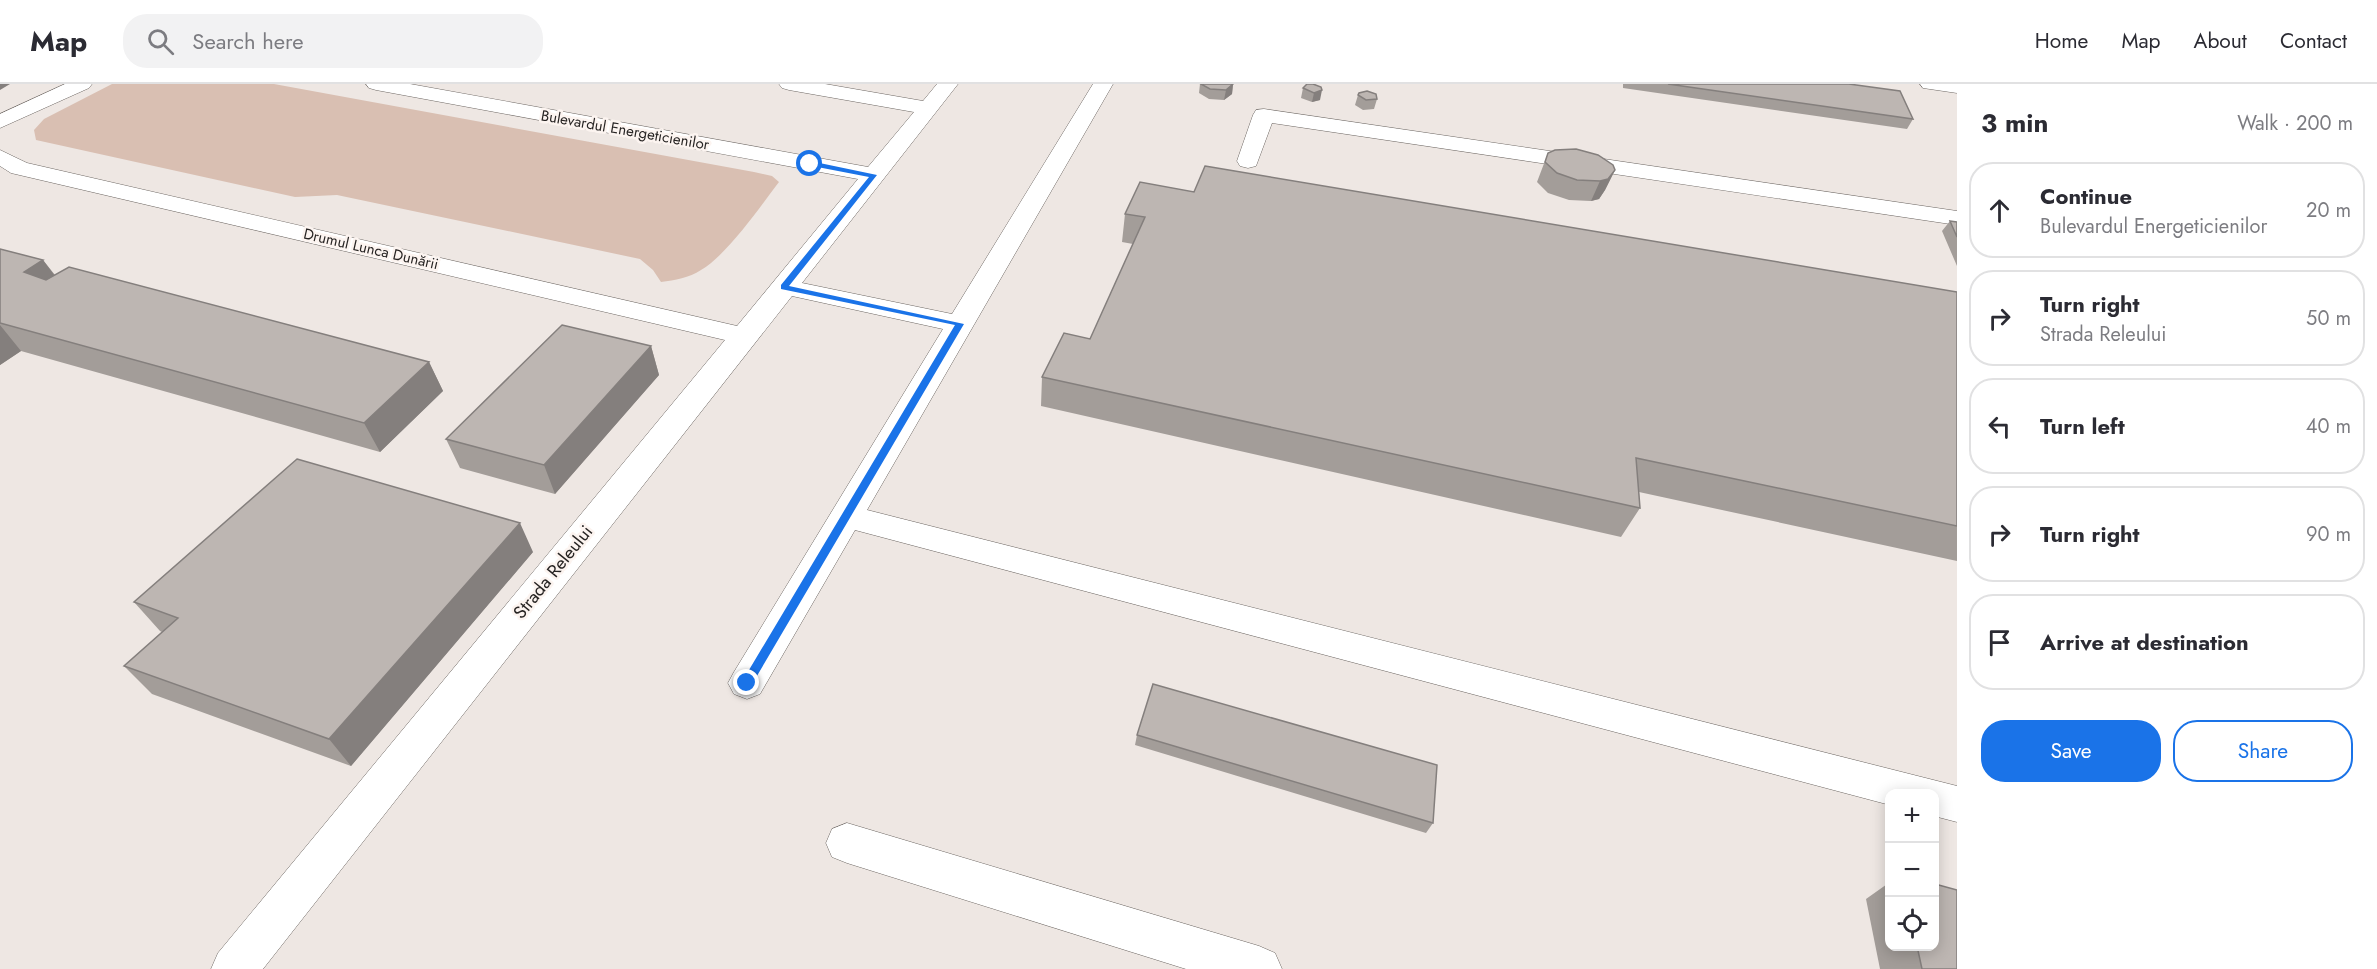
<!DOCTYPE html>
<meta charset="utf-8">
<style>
:root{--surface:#fff;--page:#f2f2f3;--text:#2b2b33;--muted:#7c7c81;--line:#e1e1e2;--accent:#1a73e8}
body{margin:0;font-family:Jost,sans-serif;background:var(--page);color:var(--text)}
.controls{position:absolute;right:18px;bottom:18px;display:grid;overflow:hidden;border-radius:12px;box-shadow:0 3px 15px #0003}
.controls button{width:54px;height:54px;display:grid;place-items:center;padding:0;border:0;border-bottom:2px solid var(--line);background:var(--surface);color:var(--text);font:30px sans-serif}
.stop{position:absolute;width:18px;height:18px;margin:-14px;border:4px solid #1a73e8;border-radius:50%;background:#fff}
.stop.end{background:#1a73e8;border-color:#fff;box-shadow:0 2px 6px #0008}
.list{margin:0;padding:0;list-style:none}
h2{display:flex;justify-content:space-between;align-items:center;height:78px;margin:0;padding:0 24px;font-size:26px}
h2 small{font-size:20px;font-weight:400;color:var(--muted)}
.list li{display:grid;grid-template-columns:39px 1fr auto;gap:18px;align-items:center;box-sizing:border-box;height:96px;margin:0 12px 12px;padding:0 12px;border:2px solid var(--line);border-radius:24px}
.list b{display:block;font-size:22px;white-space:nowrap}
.list p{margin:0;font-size:20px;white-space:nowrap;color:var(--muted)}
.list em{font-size:20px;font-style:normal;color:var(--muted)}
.actions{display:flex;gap:12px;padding:18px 24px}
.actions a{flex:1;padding:14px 0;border:2px solid var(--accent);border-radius:24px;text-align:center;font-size:21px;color:var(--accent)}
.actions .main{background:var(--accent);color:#fff}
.icon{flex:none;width:33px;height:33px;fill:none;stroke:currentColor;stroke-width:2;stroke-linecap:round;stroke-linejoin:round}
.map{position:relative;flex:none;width:1957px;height:885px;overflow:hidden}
header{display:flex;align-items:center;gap:36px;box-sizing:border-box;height:84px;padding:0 30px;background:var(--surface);border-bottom:2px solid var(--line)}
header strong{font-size:28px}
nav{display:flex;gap:33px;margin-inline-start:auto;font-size:21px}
.search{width:420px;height:54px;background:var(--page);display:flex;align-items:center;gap:15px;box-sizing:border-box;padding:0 21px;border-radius:24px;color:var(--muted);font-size:22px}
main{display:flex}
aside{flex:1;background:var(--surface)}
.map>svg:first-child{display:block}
</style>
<header>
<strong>Map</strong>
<div class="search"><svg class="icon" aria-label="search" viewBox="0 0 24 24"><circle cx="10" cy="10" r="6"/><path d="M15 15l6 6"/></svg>Search here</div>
<nav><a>Home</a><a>Map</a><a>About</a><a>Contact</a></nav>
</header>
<main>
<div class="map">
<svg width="1957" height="885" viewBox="0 0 1957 885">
<rect width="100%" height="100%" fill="#eee7e3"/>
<!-- green -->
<path fill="#d9bfb2" d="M112,0H274L754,88L772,92L779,98C760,123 727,171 701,186C689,194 675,196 661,198L653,186L640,175L337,111L295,113L36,56L34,46L44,35Z"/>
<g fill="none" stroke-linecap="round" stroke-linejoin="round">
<!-- minor casing -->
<g stroke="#6d6763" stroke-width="1">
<path id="minor" d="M65,0H92L89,4L0,44V30Z
M366,0H410L868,83L914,28L789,6L782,4L779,0H825L923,17L937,0H958L802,199L952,230L1093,0H1113L867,426L1957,702V738L1934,732V710H1890V721L855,446L760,610L747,615L734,610L728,599L734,588L943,245L792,212L263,885H211L218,869L725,256L11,89L0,82V66L27,79L737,242L858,95L376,6L369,4Z
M1920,0H1957V9L1923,4Z
M1264,25L1957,127V141L1272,39L1256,82L1248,84L1240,82L1237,77L1253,31L1256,26Z
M847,739L1259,862L1275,869L1282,885H1186L847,779L832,773L826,759L832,745Z"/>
</g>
<!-- minor -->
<use href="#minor" fill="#fff" fill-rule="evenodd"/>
</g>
<!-- wall -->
<path fill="#a39d99" d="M1200,0H1233L1232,10L1224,16L1209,15L1199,9Z
M1307,0L1320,16L1312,18L1301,14L1303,4Z
M1623,0H1849L1913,35L1907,45L1623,4Z
M1358,11L1377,15L1374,25L1363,26L1355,21Z
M1548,69L1615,86L1605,106L1599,115L1591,117L1569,116L1548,109L1537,98Z
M1194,108L1957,208V477L1639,408L1640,424L1621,453L1041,322L1042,293L1090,255L1133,160L1122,158L1125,130Z
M1950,137L1957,138V182L1942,147Z
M0,165L43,176L55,191L429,278L443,307L380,368L21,267L0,281Z
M651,262L659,291L555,410L460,384L446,355Z
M533,468L351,682L152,610L124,582L162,548L160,547L134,518Z
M1137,651L1433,739L1426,749L1135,661Z
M1890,798V862H1935L1957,885H1880L1866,815Z"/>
<!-- shaded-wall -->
<path fill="#847f7d" d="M0,0H10L0,6Z
M1233,0L1232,10L1224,16L1226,6Z
M1322,6L1320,16L1312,18L1314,9Z
M1615,86L1605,106L1599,115L1591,117L1600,97Z
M43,176L64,204L24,188Z
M0,241L21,267L0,281Z
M651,262L659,291L555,410L544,381Z
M429,278L443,307L380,368L364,339Z
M520,439L533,468L351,682L329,655Z"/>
<!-- building -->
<path fill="#bdb6b2" stroke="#847f7d" stroke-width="1.5" d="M1201,0H1233L1226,6L1210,5Z
M1307,0H1313L1321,3L1322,6L1314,9L1303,4Z
M1668,0H1849L1900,7L1913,35Z
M1367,7L1376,10L1377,15L1366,16L1358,11L1359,9Z
M1576,65L1598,71L1613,81L1615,86L1608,95L1600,97L1577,96L1557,89L1545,78L1548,69L1555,66Z
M1205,82L1957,208V442L1636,374L1640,424L1042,293L1064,249L1090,255L1145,133L1125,130L1140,98L1194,108Z
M1950,137L1957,138V153Z
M0,165L43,176L24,188L46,196L69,183L429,278L364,339L0,239Z
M562,241L651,262L544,381L446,355Z
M297,375L520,439L329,655L124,582L178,534L134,518Z
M1153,600L1437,681L1433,739L1137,651Z
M1935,800L1957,806V885H1922L1917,862H1935Z"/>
<!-- route -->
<path fill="#1a73e8" d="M810,77L877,91L789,202L964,240L751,602H743V596L955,241L781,205V201L869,93L807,81Z"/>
<g text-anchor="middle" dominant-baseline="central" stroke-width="5" stroke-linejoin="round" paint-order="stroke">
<!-- far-street labels -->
<g font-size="15" fill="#272423" stroke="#fcf4f0">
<text transform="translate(625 46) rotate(10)">Bulevardul Energeticienilor</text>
<text transform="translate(371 165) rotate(13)">Drumul Lunca Dunării</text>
</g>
<!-- street labels -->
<g font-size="18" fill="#272423" stroke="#fcf4f0">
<text transform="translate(553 488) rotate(-51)">Strada Releului</text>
</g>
</g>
</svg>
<div class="controls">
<button>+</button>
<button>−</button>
<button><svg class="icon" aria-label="locate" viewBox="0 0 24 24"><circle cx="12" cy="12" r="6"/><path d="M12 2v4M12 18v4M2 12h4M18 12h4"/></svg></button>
</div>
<div class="stop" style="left:810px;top:80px"></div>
<div class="stop end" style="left:747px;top:599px"></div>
</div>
<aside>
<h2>3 min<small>Walk · 200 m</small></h2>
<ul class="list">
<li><svg class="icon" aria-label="ahead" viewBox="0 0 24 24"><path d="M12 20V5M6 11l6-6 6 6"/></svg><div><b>Continue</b><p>Bulevardul Energeticienilor</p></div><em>20 m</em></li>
<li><svg class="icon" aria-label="right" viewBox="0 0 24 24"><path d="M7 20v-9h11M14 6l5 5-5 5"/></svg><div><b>Turn right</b><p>Strada Releului</p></div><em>50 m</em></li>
<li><svg class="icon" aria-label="left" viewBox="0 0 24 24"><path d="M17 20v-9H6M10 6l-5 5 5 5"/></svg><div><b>Turn left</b></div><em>40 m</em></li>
<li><svg class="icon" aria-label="right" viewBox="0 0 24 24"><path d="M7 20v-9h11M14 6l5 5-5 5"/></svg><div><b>Turn right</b></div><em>90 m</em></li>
<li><svg class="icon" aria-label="arrive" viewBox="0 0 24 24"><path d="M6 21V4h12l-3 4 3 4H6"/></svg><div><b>Arrive at destination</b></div></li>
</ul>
<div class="actions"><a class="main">Save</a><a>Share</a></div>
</aside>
</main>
